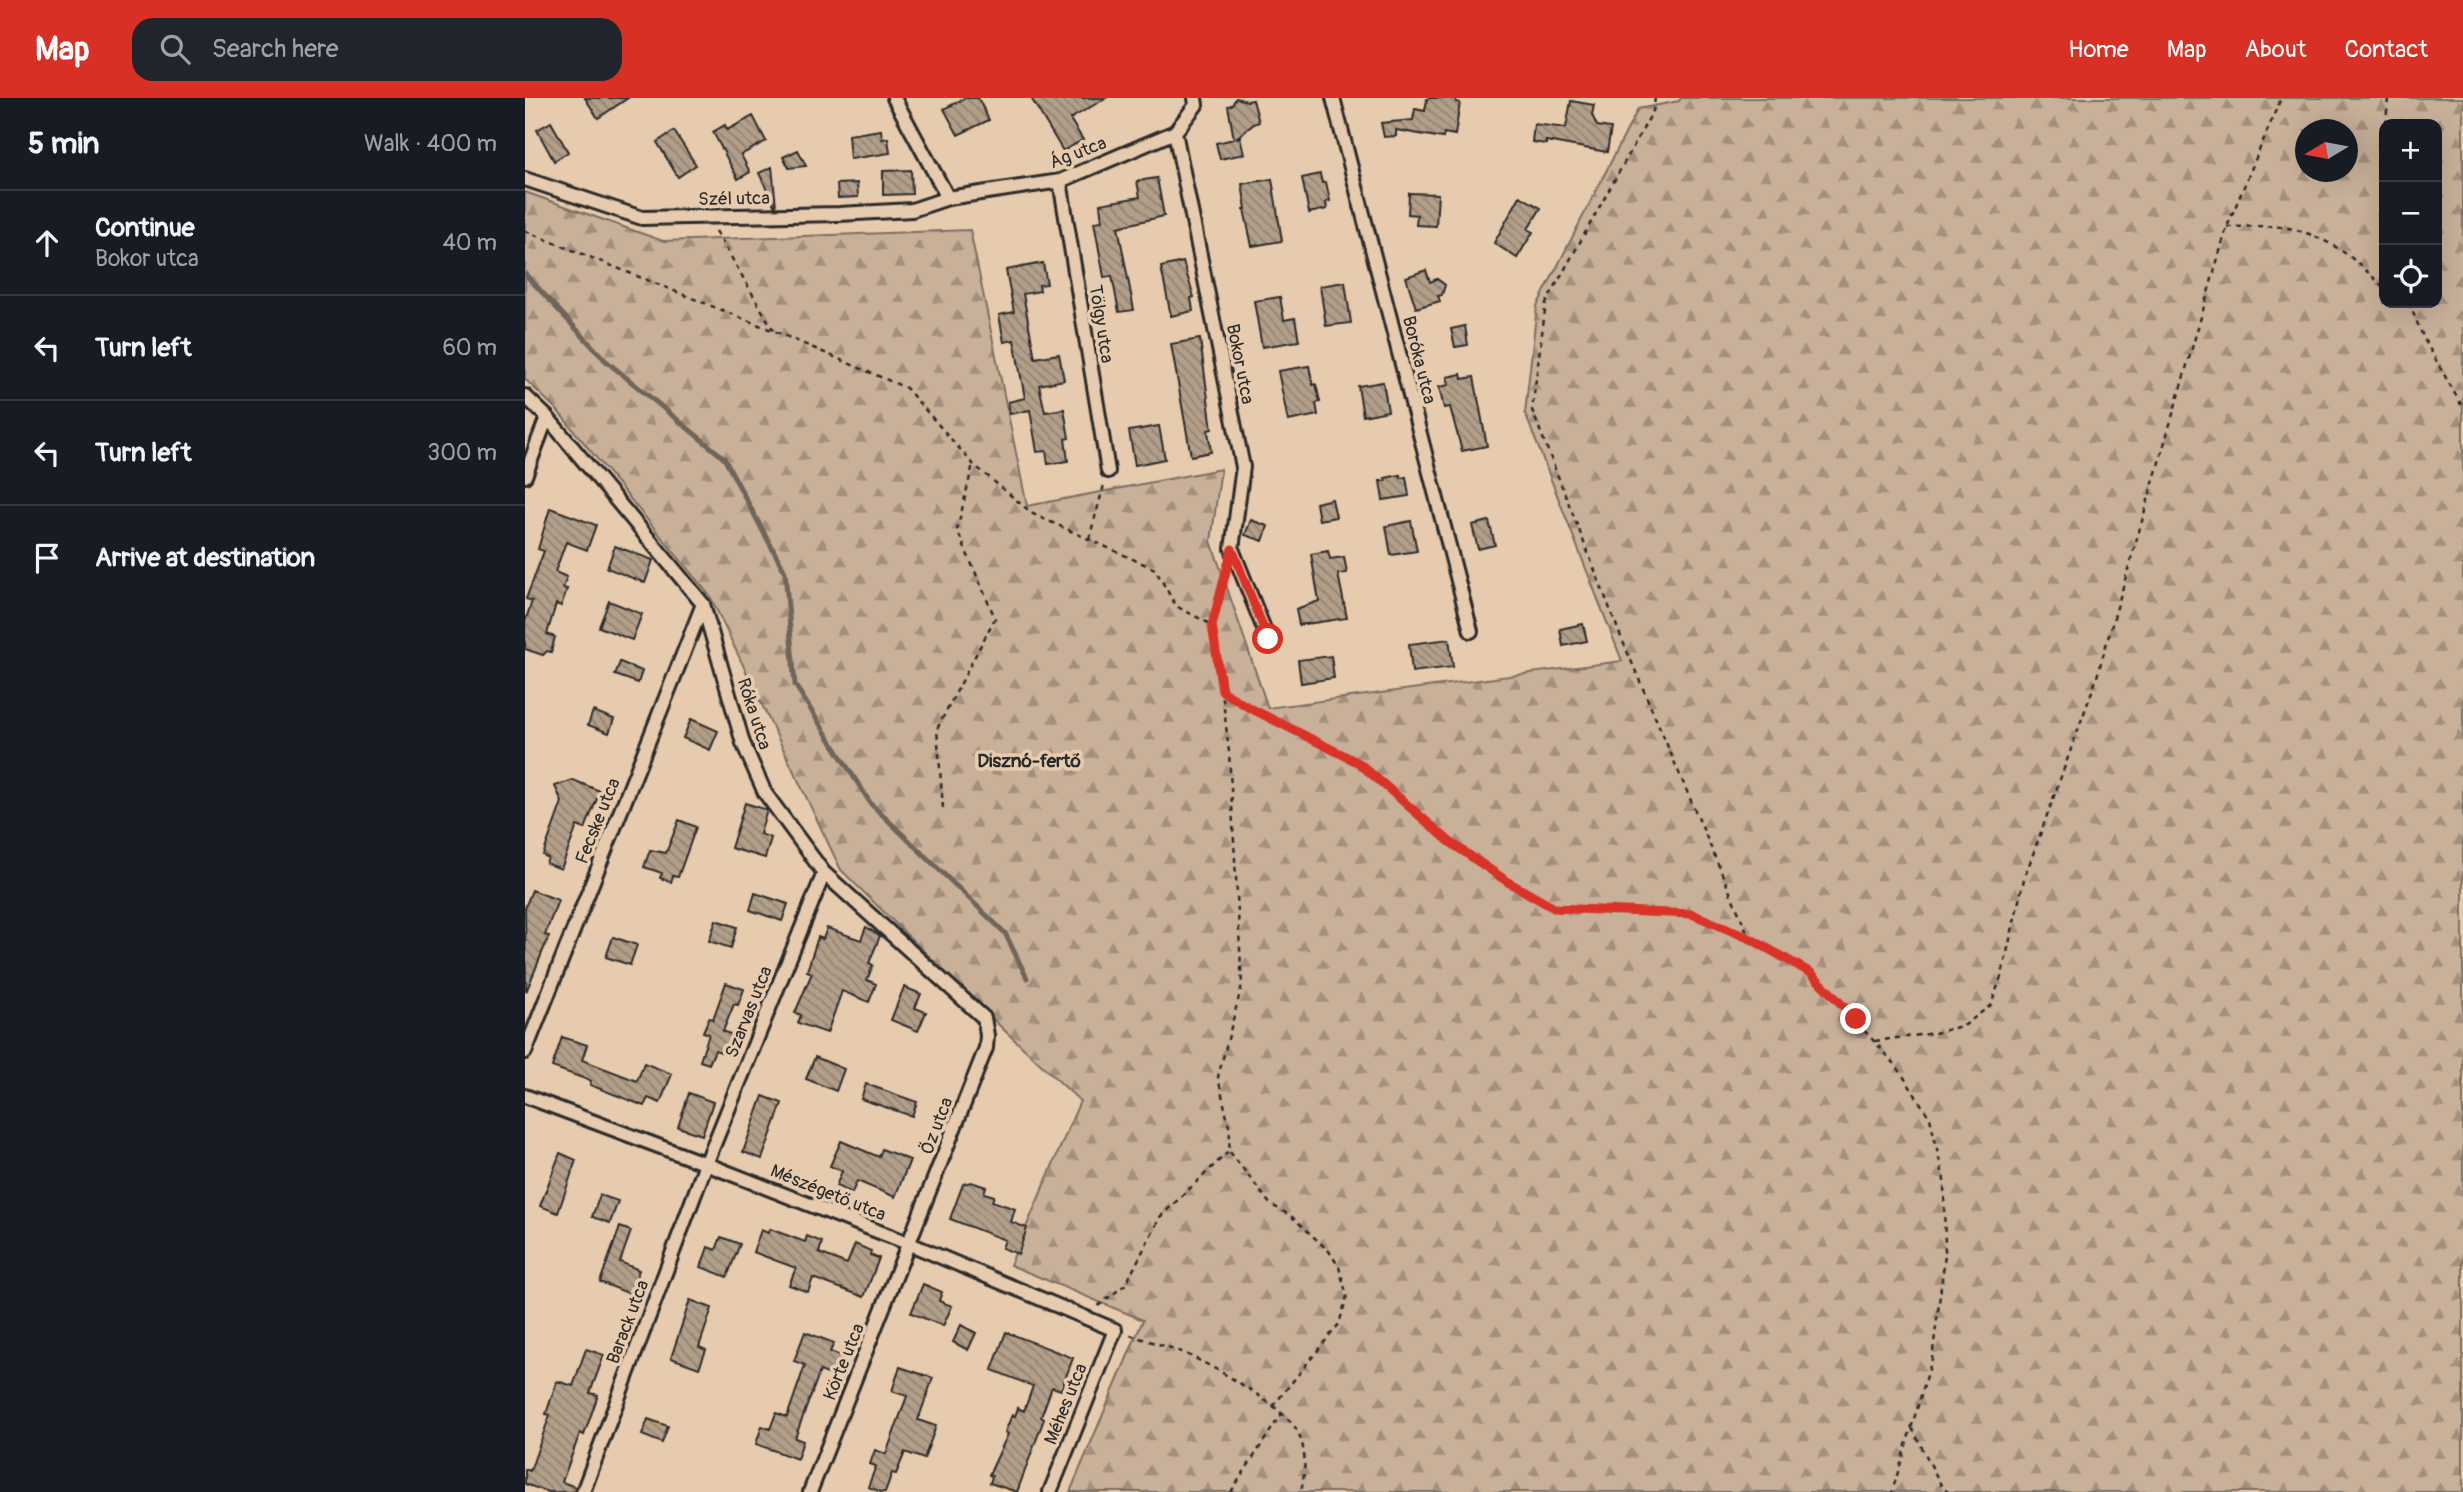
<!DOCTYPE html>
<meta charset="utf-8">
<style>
:root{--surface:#171b24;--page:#20242c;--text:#f1f3f6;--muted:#9ea1a6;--line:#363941;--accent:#d93025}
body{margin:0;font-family:Pangolin,sans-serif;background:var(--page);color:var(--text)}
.controls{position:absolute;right:21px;top:21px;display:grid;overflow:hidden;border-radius:14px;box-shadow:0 7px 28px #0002}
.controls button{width:63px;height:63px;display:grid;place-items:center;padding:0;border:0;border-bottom:2px solid var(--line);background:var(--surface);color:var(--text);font:35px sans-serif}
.compass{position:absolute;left:1770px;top:21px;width:63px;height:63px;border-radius:50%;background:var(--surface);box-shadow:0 7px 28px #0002;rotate:260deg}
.stop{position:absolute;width:21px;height:21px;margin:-16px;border:5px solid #d93025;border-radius:50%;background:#fff}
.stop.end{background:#d93025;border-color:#fff;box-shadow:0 2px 7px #0008}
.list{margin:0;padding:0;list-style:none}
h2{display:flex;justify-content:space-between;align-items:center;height:91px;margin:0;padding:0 28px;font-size:30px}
h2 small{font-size:23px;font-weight:400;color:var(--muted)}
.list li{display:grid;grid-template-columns:46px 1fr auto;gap:21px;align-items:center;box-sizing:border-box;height:105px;padding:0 28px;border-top:2px solid var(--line)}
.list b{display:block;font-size:26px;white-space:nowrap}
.list p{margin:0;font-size:23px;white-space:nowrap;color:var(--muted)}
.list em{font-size:23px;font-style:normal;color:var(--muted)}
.icon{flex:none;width:38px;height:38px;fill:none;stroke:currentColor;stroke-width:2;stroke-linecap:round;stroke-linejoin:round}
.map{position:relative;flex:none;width:1938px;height:1394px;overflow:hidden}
header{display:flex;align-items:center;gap:42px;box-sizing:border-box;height:98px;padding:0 35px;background:var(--accent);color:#fff}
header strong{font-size:33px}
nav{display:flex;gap:38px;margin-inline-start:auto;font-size:24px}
.search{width:490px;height:63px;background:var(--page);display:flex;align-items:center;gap:18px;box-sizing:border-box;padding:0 24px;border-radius:21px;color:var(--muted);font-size:26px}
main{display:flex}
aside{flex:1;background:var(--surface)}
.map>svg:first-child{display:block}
</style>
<header>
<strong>Map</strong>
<div class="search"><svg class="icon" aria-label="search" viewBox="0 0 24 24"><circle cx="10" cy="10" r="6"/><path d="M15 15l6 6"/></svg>Search here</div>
<nav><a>Home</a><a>Map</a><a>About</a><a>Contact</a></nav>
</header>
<main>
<aside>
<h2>5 min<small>Walk · 400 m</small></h2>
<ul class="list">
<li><svg class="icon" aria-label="ahead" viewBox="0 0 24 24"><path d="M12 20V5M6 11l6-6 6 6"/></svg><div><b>Continue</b><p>Bokor utca</p></div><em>40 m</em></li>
<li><svg class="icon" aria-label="left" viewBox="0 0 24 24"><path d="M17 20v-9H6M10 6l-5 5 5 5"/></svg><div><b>Turn left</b></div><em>60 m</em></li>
<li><svg class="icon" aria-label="left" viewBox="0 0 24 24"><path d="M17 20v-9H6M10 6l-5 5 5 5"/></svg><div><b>Turn left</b></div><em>300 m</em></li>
<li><svg class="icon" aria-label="arrive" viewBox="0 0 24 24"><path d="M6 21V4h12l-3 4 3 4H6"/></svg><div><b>Arrive at destination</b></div></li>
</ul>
</aside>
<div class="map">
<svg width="1938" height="1394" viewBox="0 0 1938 1394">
<defs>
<pattern id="forest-firs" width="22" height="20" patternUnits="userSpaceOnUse" patternTransform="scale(1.75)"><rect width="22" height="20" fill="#c8b099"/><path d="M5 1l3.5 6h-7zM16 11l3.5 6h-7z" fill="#a38f7d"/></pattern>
<pattern id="building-back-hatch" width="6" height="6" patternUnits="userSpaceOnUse" patternTransform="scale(1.75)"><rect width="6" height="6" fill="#b29f8a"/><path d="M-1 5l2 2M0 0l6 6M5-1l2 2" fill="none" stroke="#918271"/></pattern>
</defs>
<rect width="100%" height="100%" fill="#e7cbae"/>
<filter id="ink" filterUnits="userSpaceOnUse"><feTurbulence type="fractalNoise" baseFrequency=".0143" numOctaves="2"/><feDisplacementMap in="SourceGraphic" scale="14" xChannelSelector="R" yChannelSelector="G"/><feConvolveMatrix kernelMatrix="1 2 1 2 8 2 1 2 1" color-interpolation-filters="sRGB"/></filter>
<g filter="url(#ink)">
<!-- forest -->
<path fill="url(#forest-firs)" stroke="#7a6e62" stroke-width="2" fill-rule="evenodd" d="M1156,0H1938V1394H545L618,1222L485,1167L555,1003L478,931L316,772L185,498L32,312L0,281V94L138,143L445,132L502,408L696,371L686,443L743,610L1097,563L1000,315L1012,208L1113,11L1154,3ZM1859,26H1912V205H1859ZM1780,32H1822V74H1780Z"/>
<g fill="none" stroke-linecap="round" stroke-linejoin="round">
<!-- stream -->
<path stroke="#6f655a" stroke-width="5" d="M0,176L81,263L199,360L260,474L270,587L346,706L480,835L502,880"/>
</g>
<!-- building -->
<path fill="url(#building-back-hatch)" stroke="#2b2b2b" stroke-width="2" d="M60,0H103L73,20Z
M440,0H453L464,22L433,37L419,11Z
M506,0H581L545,21L558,42L538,53Z
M711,0L722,3L728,2L734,24L729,26L711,40L715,39L719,56L695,61L691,45L709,41L703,8L707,7Z
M905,0H931V4L935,5L930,37L919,35L918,40L871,32V38L859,39L856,25L888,22L890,11L900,13L902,1Z
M1046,3L1069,7L1067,17L1072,28L1086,30L1082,54L1021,43V46L1007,44L1009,26L1041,30Z
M228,18L241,43L216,57L225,74L213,81L188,34L200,27L202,32Z
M26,24L43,54L29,63L12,32Z
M356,32L357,41L363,40L365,55L325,61L323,37Z
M149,33L171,67L153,79L132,44Z
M273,52L281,68L264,70L258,59Z
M247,69L251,108L250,109L234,75Z
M386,72L387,96L358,97V73Z
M795,76L797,85L801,84L805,103L801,104L802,111L784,115L777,80Z
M632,80L639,118L593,129L609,212L594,214L587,178L579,179L569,124L577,123L575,106L615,99L612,83Z
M747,81L757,143L727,148L719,111H721L717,86Z
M332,85L333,99L313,100L312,86Z
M884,95L913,96L911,128L891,127L892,117L883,116Z
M995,98L1016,110L1003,131L1008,134L992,160L969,145Z
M658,164L669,199L666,200L668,213L646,218L636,169Z
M518,165L522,186L514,187L515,193L498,196L510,260L534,256L539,282L514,287L520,314L539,311L544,340L540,341L543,363L523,366L521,353L512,354L505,312L485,316L483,304L500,300L489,242L479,244L474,217L489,214L481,172Z
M901,172L905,184L912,181L920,187L917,197L913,198L915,203L891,210L881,179Z
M820,184L826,225L801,228L795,188Z
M755,199L759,222L770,220L774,243L737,249L729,203Z
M940,228L943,247L930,249L926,231Z
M675,241L687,331L683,332L686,354L666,358L646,246Z
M784,268L788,287L791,286L795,304L791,305L793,317L763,323L753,273Z
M936,276L937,281L949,279L962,348L937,353L925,309L919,310L914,289L924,287L922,279Z
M858,284L863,313L838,318L833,288Z
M634,328L640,361L610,367L604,333Z
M875,377L876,380L881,379L884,398L858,402L855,383H861L860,380Z
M807,401L811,419L794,422L791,405Z
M25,410L71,427L62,452L41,444L30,474L42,479L38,490L42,491L36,508L31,506L22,536L30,539L26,554L22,553L18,557L0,551V524L7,503L1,501L19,453L13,451Z
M726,422L743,428L738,443L720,437Z
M886,423L892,453L866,457L861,428Z
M964,423L970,447L953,451L947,427Z
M90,448L128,462L120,485L82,470Z
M803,453L805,461L819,459L822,475L813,476L822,520L774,527L771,511L794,503L786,456Z
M84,503L117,516L107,542L74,529Z
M1058,526L1062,543L1038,548L1035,531Z
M924,541L928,569L887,574L884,546Z
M806,558L809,580L776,585L773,562Z
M95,564L117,573L113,585L90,577Z
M68,613L89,621L84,635L63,627Z
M166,621L193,633L185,652L158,640Z
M48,682L75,693L60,731L52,728L36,771L21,765L23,760L18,757L37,704L30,688Z
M220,705L242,712L235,736L246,740L240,760L206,750Z
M154,722L171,729L153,779L148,778L146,784L135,780L137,775L119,769L125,752L141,755Z
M7,792L33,802L20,837L24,838L1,894L0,810Z
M230,795L263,806L257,823L225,812Z
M191,822L212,829L206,850L184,843Z
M341,829L355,838L344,865L348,867L342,882L351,886L344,904L317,893L302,935L273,925L276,917L270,915L287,875L282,873L293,839L298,841L302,830L336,842Z
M88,839L112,847L105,867L81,859Z
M201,885L219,891L213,907L209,906L198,933L214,940L207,958L190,952L184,966L175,963L184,936L178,934L184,920L188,921Z
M379,889L396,896L390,910L401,914L393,933L366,922Z
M37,939L62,947L57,962L112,983L119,965L147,976L135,1005L123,1000L119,1008L65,987L66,983L27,969Z
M290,959L319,971L311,993L281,981Z
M341,986L392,1004L387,1018L336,1001Z
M164,995L188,1004L177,1037L153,1029Z
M238,998L257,1005L237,1061L218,1054Z
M316,1043L354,1059L357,1051L385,1062L370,1099L332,1083L327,1095L311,1088L317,1073L305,1068Z
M35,1055L51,1062L33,1115L15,1108Z
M446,1084L461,1089L459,1095L469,1098L467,1103L490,1111L486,1124L502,1130L493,1156L477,1150L480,1142L425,1121L438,1086Z
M75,1097L93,1103L85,1125L67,1119Z
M95,1129L106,1133L95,1164L114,1172L105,1196L75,1184Z
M245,1131L280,1144L282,1138L297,1144L294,1155L322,1166L330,1146L346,1153L345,1157L354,1160L339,1199L288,1180L283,1194L264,1187L271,1170L228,1154L236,1132L243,1135Z
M196,1139L215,1146L202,1179L176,1169L183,1149L191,1152Z
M398,1186L417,1194L414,1203L427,1208L418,1228L386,1215Z
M165,1202L187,1210L174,1249L181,1252L174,1270L146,1260Z
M436,1227L451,1235L443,1252L428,1244Z
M280,1234L309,1245L305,1254L316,1258L308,1278L295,1273L270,1340L278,1343L272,1361L231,1346L237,1328L245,1331L251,1315L262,1319L280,1267L269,1263Z
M481,1234L548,1260L536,1292L527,1289L516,1319L519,1321L492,1394L465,1385L467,1378L464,1377L483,1336L480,1334L487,1317L490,1318L493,1310L499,1313L508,1288L467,1272Z
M61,1251L79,1257L65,1295L73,1297L59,1337L55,1335L37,1384L51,1389L49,1394H23L0,1386V1371L5,1373L25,1317L21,1316L32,1283L48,1288Z
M375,1269L408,1280L393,1322L411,1328L399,1361L380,1354L371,1376L367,1375L360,1394H356L343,1389L351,1368L345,1366L350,1352L361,1356L382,1298L367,1293Z
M123,1321L143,1328L137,1345L117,1337Z"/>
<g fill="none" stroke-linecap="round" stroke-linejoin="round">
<!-- street casing -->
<g stroke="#2b2b2b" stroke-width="18">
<path id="street" d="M369,0L423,100
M670,0L671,7L650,34L718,369L707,451L743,541
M808,0L946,533
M0,81L117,120L314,116L387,112L423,100L535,83L650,34
M535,83L583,373
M0,298L22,319L178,506L218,645L240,695L299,775L459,920L462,937L461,950L285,1394
M0,378L22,319
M0,954L178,506
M0,998L181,1066L385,1146L590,1232L525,1394
M58,1394L181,1066L299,775"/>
</g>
<!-- path -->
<path stroke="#2b2b2b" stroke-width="2.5" stroke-dasharray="5 5" stroke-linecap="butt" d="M1130,0L1128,13L1021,205L1007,312L1096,539L1225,841
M1861,26L1863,0
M1859,50L1855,94L1859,121
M1702,129C1722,129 1748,126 1768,131C1807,141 1832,162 1859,190
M0,133L249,233L381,290L448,366L508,416L630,471L651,508L687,527
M191,133L249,233
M1874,205L1880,209L1885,208
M1884,205L1899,241L1938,310
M564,441L579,387
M701,474L687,527L697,593L723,609L834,665L925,744L983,784L1029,810L1167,816L1225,841L1286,875L1371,967L1405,1020L1419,1082L1420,1157L1407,1261L1367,1394
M418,710L412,631L470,520L432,432L448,366
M1350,943L1410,935L1440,927L1466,907L1477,876L1499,781L1571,582L1702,129L1756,0
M705,1054L745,1106L766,1118L804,1153L814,1169L822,1198L814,1226L748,1308
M573,1208L601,1186L635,1119L704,1053L705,1033L693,979L717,887L704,654L697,593
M605,1237C623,1243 643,1248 661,1256C688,1268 763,1310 774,1336C782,1357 780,1373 776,1394
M1387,1330L1417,1389L1423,1394
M706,1394L757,1315"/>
<!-- street -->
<use href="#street" stroke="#e7cbae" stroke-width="12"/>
</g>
</g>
<g fill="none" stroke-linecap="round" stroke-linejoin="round" filter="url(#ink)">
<!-- route -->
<path stroke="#d93025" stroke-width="9" d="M743,541L707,451L687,527L697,593L723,609L834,665L925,744L983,784L1029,810L1167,816L1226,841L1286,875L1331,921"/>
</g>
<g text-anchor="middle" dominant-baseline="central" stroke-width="7" stroke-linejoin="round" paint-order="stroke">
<!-- street labels -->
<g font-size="18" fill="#2b2b2b" stroke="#e7cbae">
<text transform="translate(553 55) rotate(-21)">Ág utca</text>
<text transform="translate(209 101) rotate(-1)">Szél utca</text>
<text transform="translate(576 226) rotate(81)">Tölgy utca</text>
<text transform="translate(894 262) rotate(76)">Boróka utca</text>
<text transform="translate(715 266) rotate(79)">Bokor utca</text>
<text transform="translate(229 616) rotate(72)">Róka utca</text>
<text transform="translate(73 723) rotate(-68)">Fecske utca</text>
<text transform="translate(224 914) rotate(-68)">Szarvas utca</text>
<text transform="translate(412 1028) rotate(-69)">Őz utca</text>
<text transform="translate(303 1095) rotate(22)">Mészégető utca</text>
<text transform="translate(103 1224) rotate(-69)">Barack utca</text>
<text transform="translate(319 1264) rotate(-68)">Körte utca</text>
<text transform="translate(541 1306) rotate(-68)">Méhes utca</text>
</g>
<!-- neighbourhood labels -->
<g font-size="19" font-weight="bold" fill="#2b2b2b" stroke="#e7cbae">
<text x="504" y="663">Disznó-fertő</text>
</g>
</g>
</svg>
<div class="controls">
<button>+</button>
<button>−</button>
<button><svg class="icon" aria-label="locate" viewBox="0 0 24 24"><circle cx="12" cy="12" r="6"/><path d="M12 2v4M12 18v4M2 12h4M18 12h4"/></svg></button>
</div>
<svg class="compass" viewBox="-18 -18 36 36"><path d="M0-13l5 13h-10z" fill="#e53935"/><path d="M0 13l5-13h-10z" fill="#9ea1a6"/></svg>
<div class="stop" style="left:743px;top:541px"></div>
<div class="stop end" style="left:1331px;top:921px"></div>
</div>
</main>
